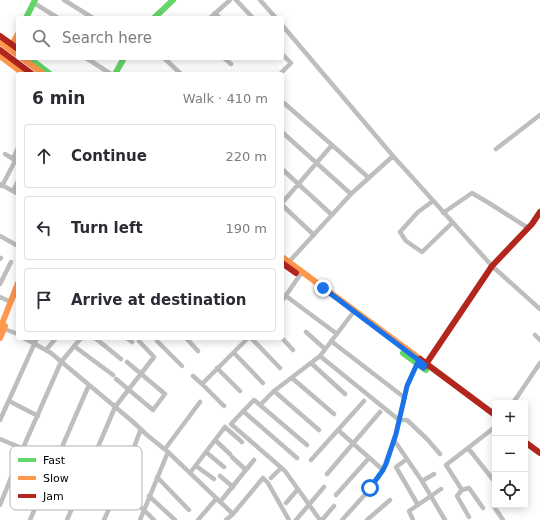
<!DOCTYPE html>
<meta charset="utf-8">
<style>
:root{--surface:#fff;--page:#f7f7f7;--text:#2b2b33;--muted:#7c7c81;--line:#e1e1e2}
body{margin:0;font-family:"DejaVu Sans",sans-serif;background:var(--page);color:var(--text)}
.controls{position:absolute;right:12px;bottom:12px;display:grid;overflow:hidden;border-radius:4px;box-shadow:0 2px 10px #0003}
.controls button{width:36px;height:36px;display:grid;place-items:center;padding:0;border:0;border-bottom:1px solid var(--line);background:var(--surface);color:var(--text);font:20px sans-serif}
.stop{position:absolute;width:12px;height:12px;margin:-9px;border:3px solid #1a73e8;border-radius:50%;background:#fff}
.stop.end{background:#1a73e8;border-color:#fff;box-shadow:0 1px 4px #0008}
.list{margin:0;padding:0;list-style:none}
h2{display:flex;justify-content:space-between;align-items:center;height:52px;margin:0;padding:0 16px;font-size:17px}
h2 small{font-size:13px;font-weight:400;color:var(--muted)}
.list li{display:grid;grid-template-columns:26px 1fr auto;gap:12px;align-items:center;box-sizing:border-box;height:64px;margin:0 8px 8px;padding:0 8px;border:1px solid var(--line);border-radius:4px}
.list b{display:block;font-size:15px;white-space:nowrap}
.list em{font-size:13px;font-style:normal;color:var(--muted)}
.icon{flex:none;width:22px;height:22px;fill:none;stroke:currentColor;stroke-width:2;stroke-linecap:round;stroke-linejoin:round}
.map{position:relative;flex:none;width:540px;height:520px;overflow:hidden}
.search{position:absolute;background:var(--surface);box-shadow:0 2px 10px #0003;left:16px;top:16px;width:268px;height:44px;display:flex;align-items:center;gap:10px;box-sizing:border-box;padding:0 14px;border-radius:4px;color:var(--muted);font-size:15px}
.panel{position:absolute;background:var(--surface);box-shadow:0 2px 10px #0003;left:16px;top:72px;width:268px;height:268px;border-radius:4px}
.map>svg:first-child{display:block}
</style>
<div class="map">
<svg width="540" height="520" viewBox="0 0 540 520">
<rect width="100%" height="100%" fill="#fff"/>
<g fill="none" stroke-linecap="round" stroke-linejoin="round">
<!-- street -->
<path stroke="#bebebe" stroke-width="4.5" d="M64,0L93,18
M236,0L253,18
M260,0L276,18
M34,3L58,18
M215,13L220,18
M210,18L230,0
M282,25L393,156L351,194L287,264
M86,58L111,74
M164,58L181,74
M224,58L231,64
M280,74L291,63L282,54
M282,132L351,194
M332,145L369,178
M496,149L540,115
M5,154L18,162
M393,156L492,266L540,309
M13,159L18,148
M282,169L332,215
M0,184L18,194
M2,186L15,161
M13,191L18,181
M433,201L418,212L400,232L406,241L422,252L452,223
M282,203L332,145L284,103
M282,205L314,235
M443,213L472,193L489,203L528,228
M0,236L18,246
M0,259L1,258
M0,284L11,262
M16,296L18,297
M286,296L337,334
M0,297L11,302
M282,301L300,275
M4,329L18,334
M306,332L325,349
M535,335L540,340
M24,338L51,353L132,421L147,435L168,452L233,514
M95,338L121,359
M127,338L132,342
M157,338V341L182,366
M186,338L198,351
M251,338L280,368
M282,338L293,350
M331,341L405,398
M74,346L113,375
M46,350L56,338
M234,353L263,383
M320,356L399,420H407L427,439L440,454
M311,363L345,394
M217,368L240,391
M193,376L202,384L248,338
M292,378L334,414
M116,379L153,410L165,394L127,362
M202,384L224,406
M274,391L319,430
M9,401L38,416
M513,403L540,363
M260,405L307,445
M243,411L297,458
M0,420L37,338
M338,430L383,470
M0,439L86,475C111,484 136,501 154,520
M215,440L230,454
M394,440L422,481L445,520
M468,448L495,482
M165,449L200,402
M206,452L224,467
M232,457L246,470
M407,459L396,467L418,505
M311,460L364,401
M196,466L214,479
M190,473L215,440L225,427L242,442
M327,474L380,412
M220,476L233,487
M157,477L189,510
M271,478L281,468
M422,481L434,474
M462,490L446,465L495,427
M336,495L369,458
M149,496L175,520
M220,502L254,460
M286,503L298,489
M0,505L23,448L61,362L81,338
M495,508L503,520
M469,517L457,496L462,490L469,488L483,508
M30,520L89,385
M67,520L115,407L154,357L139,341
M104,520L117,491L141,429
M140,520L168,452
M198,520L216,499
M226,520L233,514L263,478L268,483L289,520
M296,520L324,487
M320,520L285,471L231,424L254,400L260,405L274,391L320,356L352,314
M322,520L334,506
M342,520L370,489L383,470L396,434L407,386L417,364
M367,520L390,500
M413,520L409,511L441,489"/>
<!-- fast -->
<path stroke="#63d668" stroke-width="6" d="M26,18L35,0
M154,18L173,0
M29,58L50,74
M115,74L124,58
M403,353L426,370"/>
<!-- slow -->
<path stroke="#ff974d" stroke-width="6" d="M0,42L18,55
M12,45L18,34
M0,56L24,74
M22,58L43,74
M282,257L420,359
M0,329L18,283
M0,338L5,326"/>
<!-- jam -->
<path stroke="#b3261e" stroke-width="6" d="M0,36L18,49
M0,50L32,74
M282,263L296,273
M420,359L495,415
M424,367L492,266L532,224L540,212
M525,442L540,453"/>
</g>
<g fill="none" stroke-linecap="round" stroke-linejoin="round">
<!-- route -->
<path stroke="#1a73e8" stroke-width="5" d="M323,288L425,365L423,368L417,364L407,386L396,434L386,464L383,470L370,488"/>
</g>
<!-- legend -->
<rect x="10" y="446" width="132" height="64" rx="6" fill="#fff" stroke="#b2b2b2" stroke-width="1"/>
<rect x="18" y="458" width="18" height="4" fill="#63d668"/>
<rect x="18" y="476" width="18" height="4" fill="#ff974d"/>
<rect x="18" y="494" width="18" height="4" fill="#b3261e"/>
<g font-size="11" fill="#000">
<text x="43" y="464">Fast</text>
<text x="43" y="482">Slow</text>
<text x="43" y="500">Jam</text>
</g>
</svg>
<div class="controls">
<button>+</button>
<button>−</button>
<button><svg class="icon" aria-label="locate" viewBox="0 0 24 24"><circle cx="12" cy="12" r="6"/><path d="M12 2v4M12 18v4M2 12h4M18 12h4"/></svg></button>
</div>
<div class="stop" style="left:370px;top:488px"></div>
<div class="stop end" style="left:323px;top:288px"></div>
<div class="search"><svg class="icon" aria-label="search" viewBox="0 0 24 24"><circle cx="10" cy="10" r="6"/><path d="M15 15l6 6"/></svg>Search here</div>
<section class="panel">
<h2>6 min<small>Walk · 410 m</small></h2>
<ul class="list">
<li><svg class="icon" aria-label="ahead" viewBox="0 0 24 24"><path d="M12 20V5M6 11l6-6 6 6"/></svg><div><b>Continue</b></div><em>220 m</em></li>
<li><svg class="icon" aria-label="left" viewBox="0 0 24 24"><path d="M17 20v-9H6M10 6l-5 5 5 5"/></svg><div><b>Turn left</b></div><em>190 m</em></li>
<li><svg class="icon" aria-label="arrive" viewBox="0 0 24 24"><path d="M6 21V4h12l-3 4 3 4H6"/></svg><div><b>Arrive at destination</b></div></li>
</ul>
</section>
</div>
